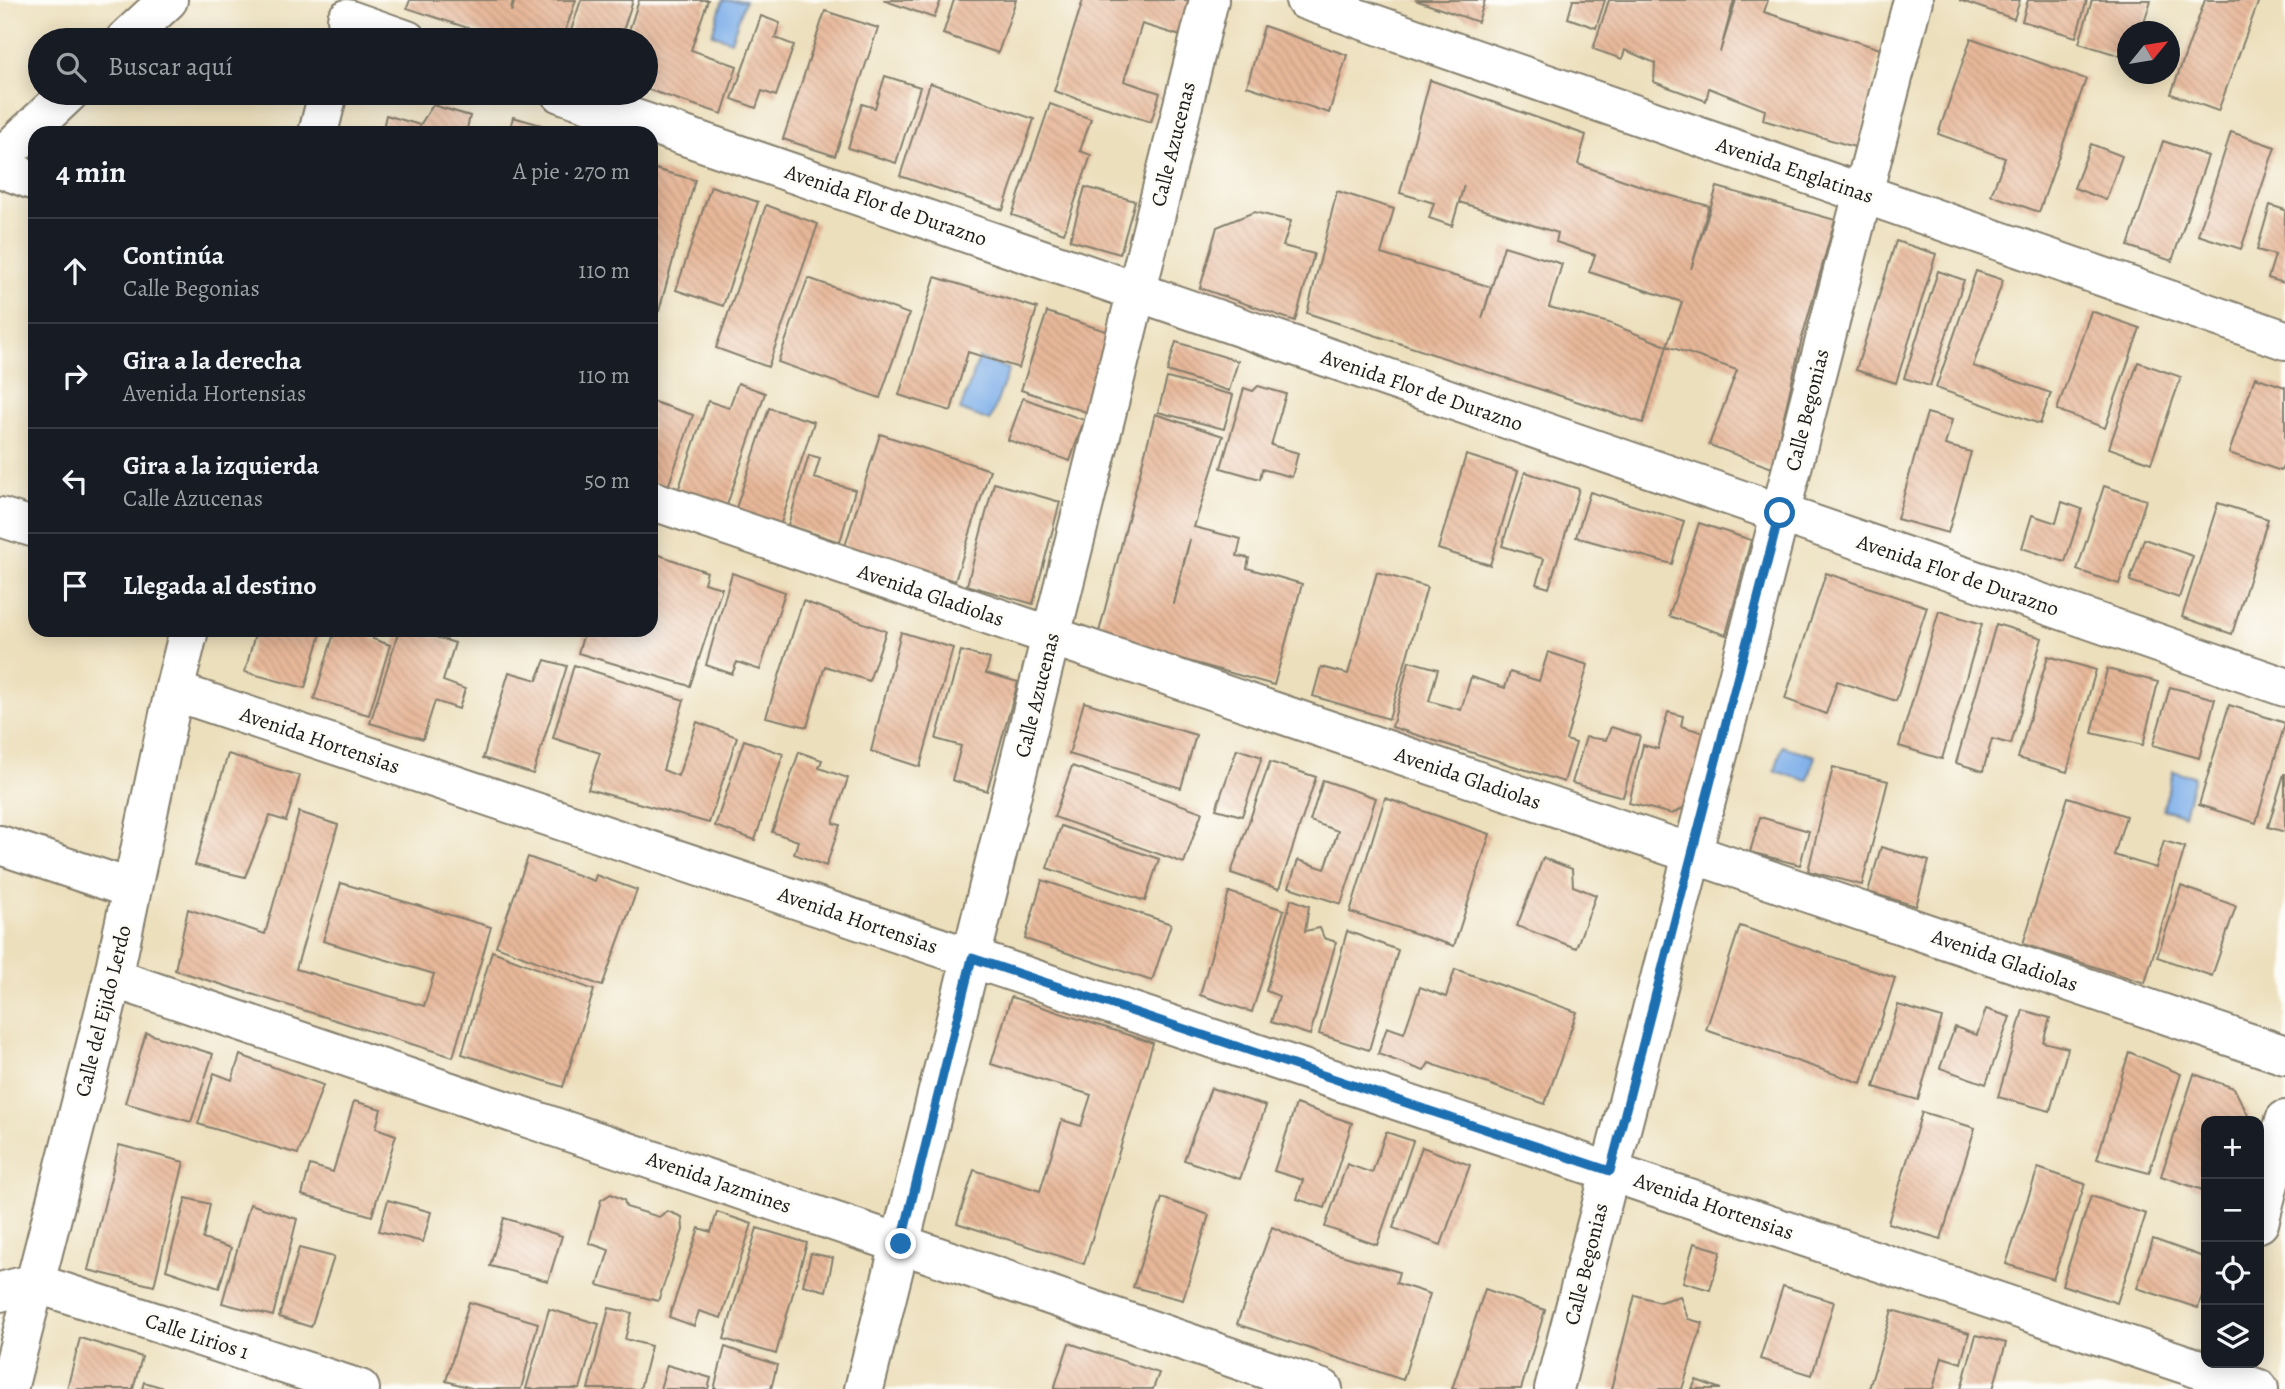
<!DOCTYPE html>
<html lang="es">
<meta charset="utf-8">
<style>
:root{--surface:#171b24;--page:#242831;--text:#f1f3f6;--muted:#9ea1a6;--line:#363941}
body{margin:0;font-family:Alegreya,serif;background:var(--page);color:var(--text)}
.controls{position:absolute;right:21px;bottom:21px;display:grid;overflow:hidden;border-radius:14px;box-shadow:0 4px 18px #0003}
.controls button{width:63px;height:63px;display:grid;place-items:center;padding:0;border:0;border-bottom:2px solid var(--line);background:var(--surface);color:var(--text);font:35px sans-serif}
.compass{position:absolute;left:2117px;top:21px;width:63px;height:63px;border-radius:50%;background:var(--surface);box-shadow:0 4px 18px #0003;rotate:60deg}
.stop{position:absolute;width:21px;height:21px;margin:-16px;border:5px solid #1f6fb2;border-radius:50%;background:#fff}
.stop.end{background:#1f6fb2;border-color:#fff;box-shadow:0 2px 7px #0008}
.list{margin:0;padding:0;list-style:none}
h2{display:flex;justify-content:space-between;align-items:center;height:91px;margin:0;padding:0 28px;font-size:30px}
h2 small{font-size:23px;font-weight:400;color:var(--muted)}
.list li{display:grid;grid-template-columns:46px 1fr auto;gap:21px;align-items:center;box-sizing:border-box;height:105px;padding:0 28px;border-top:2px solid var(--line)}
.list b{display:block;font-size:26px;white-space:nowrap}
.list p{margin:0;font-size:23px;white-space:nowrap;color:var(--muted)}
.list em{font-size:23px;font-style:normal;color:var(--muted)}
.icon{flex:none;width:38px;height:38px;fill:none;stroke:currentColor;stroke-width:2;stroke-linecap:round;stroke-linejoin:round}
.map{position:relative;flex:none;width:2285px;height:1389px;overflow:hidden}
.search{position:absolute;background:var(--surface);box-shadow:0 4px 18px #0003;left:28px;top:28px;width:630px;height:77px;display:flex;align-items:center;gap:18px;box-sizing:border-box;padding:0 24px;border-radius:38px;color:var(--muted);font-size:26px}
.panel{position:absolute;background:var(--surface);box-shadow:0 4px 18px #0003;left:28px;top:126px;width:630px;height:511px;border-radius:21px}
.map>svg:first-child{display:block}
</style>
<div class="map">
<svg width="2285" height="1389" viewBox="0 0 2285 1389">
<defs>
<pattern id="building-back-hatch" width="6" height="6" patternUnits="userSpaceOnUse" patternTransform="scale(1.75)"><rect width="6" height="6" fill="#e7b799"/><path d="M-1 5l2 2M0 0l6 6M5-1l2 2" fill="none" stroke="#c69d83"/></pattern>
</defs>
<rect width="100%" height="100%" fill="#fdfcf7"/>
<filter id="ink" filterUnits="userSpaceOnUse"><feTurbulence type="fractalNoise" baseFrequency=".0143" numOctaves="2"/><feDisplacementMap in="SourceGraphic" scale="14" xChannelSelector="R" yChannelSelector="G"/><feConvolveMatrix kernelMatrix="1 2 1 2 8 2 1 2 1" color-interpolation-filters="sRGB"/></filter>
<filter id="wash" filterUnits="userSpaceOnUse"><feTurbulence type="fractalNoise" baseFrequency=".00686" numOctaves="4" result="noise"/><feDisplacementMap in="SourceGraphic" scale="28" xChannelSelector="R" yChannelSelector="G"/><feGaussianBlur stdDeviation="1.57" result="paint"/><feColorMatrix in="noise" values="0 0 0 0 0 0 0 0 0 0 0 0 0 0 0 0 0 1.4 0 .05"/><feComposite in="paint" operator="in"/></filter>
<g filter="url(#wash)">
<rect width="100%" height="100%" fill="#ecdfbc"/>
<!-- water -->
<path fill="#7eafe9" stroke="#4d6682" stroke-width="2" d="M723,0L745,1L731,41L712,34Z
M979,358L1009,369L990,421L960,410Z
M1782,746L1815,756L1808,781L1775,771Z
M2173,771L2194,776L2184,815L2163,809Z"/>
<g id="blocks">
<!-- building -->
<path fill="url(#building-back-hatch)" fill-rule="evenodd" d="M410,0H513L511,12L515,0H576L562,40H504L407,8Z
M581,0H633L620,40H568Z
M639,0H708L691,50L737,66L722,114L646,89V40H626Z
M883,0H941L934,18Z
M954,0H1016L998,53L943,34Z
M1083,0H1186L1195,3L1184,37L1142,24L1124,81L1160,93L1151,122L1054,91Z
M1415,0H1485L1478,22Z
M1573,0H1605L1596,28L1568,18Z
M1609,0H1734L1720,52L1736,0H1768L1764,12L1880,49L1858,148L1763,120L1765,110L1709,88L1706,101L1654,82L1655,63L1625,50L1622,59L1593,49Z
M1959,0H2020L2014,19Z
M2028,0H2087L2076,37L2022,21Z
M2092,0H2151L2141,32H2127V58L2079,43Z
M2205,0H2259L2218,111L2171,94Z
M825,11L878,28L835,156L783,139Z
M761,16L780,23L775,38L794,45L776,96L762,91L756,108L732,99Z
M1264,26L1347,55L1329,113L1247,86Z
M1971,38L2086,79L2039,212L1991,195L2005,158L1938,134Z
M885,76L920,87L896,163L848,148L862,104L875,108Z
M1430,80L1586,135L1578,164L1661,193L1709,206L1691,269L1717,187L1835,220L1802,338L1772,468L1709,445L1737,370L1667,346L1682,302L1589,272L1595,255L1556,242L1558,233L1459,202L1464,185L1452,226L1429,218L1434,203L1400,193Z
M930,83L1034,119L1003,210L900,176Z
M1050,104L1091,119L1080,151L1091,155L1064,233L1012,215Z
M433,105L470,116L466,133H382L386,115L420,125Z
M513,117L566,132V133H509Z
M2231,132L2275,147L2241,249L2198,235Z
M2163,141L2208,156L2172,261L2128,246Z
M2091,144L2122,156L2106,200L2074,188Z
M651,168L695,180L659,311L651,309Z
M711,186L758,202L723,306L676,290Z
M1085,187L1135,201L1120,254L1070,240Z
M1337,191L1394,209L1381,254L1491,287L1482,319L1504,246L1562,264L1549,307L1609,323L1667,346L1643,423L1307,313Z
M766,205L818,224L768,367L716,348Z
M2270,205L2285,210L2284,283L2268,278L2275,255L2257,250Z
M1254,212L1291,221L1283,246L1314,254L1295,321L1200,288L1217,227Z
M1896,241L1936,254L1896,383L1856,370Z
M1938,271L1964,280L1930,386L1904,378Z
M1976,271L2003,280L1973,366L2051,393L2040,424L1936,388Z
M935,277L1037,308L1019,368L968,352L951,411L899,395Z
M808,278L909,314L880,398L778,362Z
M2091,311L2140,328L2105,428L2057,410Z
M1047,312L1121,336L1095,415L1021,390Z
M1176,342L1238,361L1229,391L1167,371Z
M2138,362L2181,377L2151,463L2109,448Z
M2255,377L2285,387V460L2281,471L2229,453Z
M1167,378L1233,395L1224,429L1158,412Z
M738,383L765,393L726,508L678,491L708,401L729,408Z
M1258,386L1286,394L1271,445L1298,453L1292,477L1262,469L1260,479L1221,468L1244,388L1253,391Z
M1023,398L1084,420L1070,461L1008,440Z
M651,401L693,415L668,487L651,481Z
M769,408L814,422L779,529L734,514Z
M1927,413L1952,420L1945,445L1971,452L1948,533L1897,519Z
M1155,414L1223,436L1194,527L1241,539L1237,556L1249,558L1247,568L1302,584L1274,685L1098,636ZM1190,539L1174,604H1173L1184,561Z
M880,434L990,470L955,581L845,546Z
M809,455L820,458L814,478L855,490L840,542L788,525Z
M1466,455L1518,471L1490,565L1438,549Z
M1525,472L1579,489L1549,588L1536,584L1544,559L1502,546Z
M994,483L1060,502L1033,604L967,585Z
M2104,486L2146,500L2119,584L2077,570Z
M1590,492L1684,521L1672,564L1576,537Z
M2062,502L2082,509L2065,562L2022,548L2032,515L2056,523Z
M2218,503L2268,519L2232,634L2182,617Z
M1699,523L1751,540L1726,635L1669,616Z
M2144,539L2193,556L2179,598L2130,581Z
M651,552L707,572L704,583L722,588L690,686L578,653L585,630H651Z
M1377,572L1427,587L1389,719L1313,696L1321,667L1348,674Z
M732,573L785,592L760,670L737,662L732,674L706,665Z
M1826,573L1927,607L1896,701L1837,681L1826,714L1785,699Z
M803,601L886,631L869,681L825,666L807,727L766,717Z
M1939,611L1982,624L1942,759L1899,746Z
M1996,624L2042,638L2011,744L1992,739L1983,771L1956,763Z
M256,630H322L305,688L245,672Z
M335,630H370L373,639L390,645L369,715L314,699Z
M399,630H414L455,643L443,681L465,689L459,709L435,701L423,739L370,723Z
M901,632L953,648L920,767L871,751Z
M961,651L990,659L986,673L1018,682L987,791L952,780L961,746L936,739Z
M1548,652L1588,665L1566,740L1576,743L1564,782L1392,727L1409,661L1438,669L1429,701L1461,710L1471,677L1505,688L1510,672L1539,681Z
M2048,656L2096,670L2067,772L2018,758Z
M545,660L567,666L533,774L483,758L509,672L537,680Z
M574,665L684,700L663,770L678,776L697,722L737,737L709,823L588,789L600,753L553,738Z
M2107,669L2158,682L2143,745L2092,733Z
M2170,687L2215,699L2199,758L2153,745Z
M1084,702L1196,735L1181,788L1069,754Z
M2229,705L2285,723L2256,823L2199,805Z
M1668,712L1683,716L1681,726L1705,733L1687,806L1672,814L1629,803L1643,745L1658,749Z
M1611,727L1640,736L1623,797L1572,783L1586,737L1606,740Z
M744,740L783,754L755,840L715,826Z
M1237,749L1262,757L1242,816L1216,809Z
M799,752L822,760L819,768L848,778L833,823L840,825L826,866L794,854L798,841L772,832Z
M228,754L300,776L286,821L270,816L245,877L195,865Z
M1270,762L1316,777L1279,889L1231,873Z
M1072,766L1202,812L1184,863L1054,817Z
M1833,767L1888,781L1862,885L1808,871Z
M2284,774H2285V832L2268,827Z
M1323,780L1376,798L1341,904L1289,887L1298,860L1325,869L1338,831L1310,821Z
M2068,797L2126,816L2114,855L2156,868L2164,841L2185,847L2145,983L2023,944Z
M1385,798L1490,834L1454,946L1350,912Z
M299,812L338,825L296,969L424,1006L434,974L323,941L341,883L491,927L453,1057L175,970L188,909L265,934Z
M1760,817L1809,831L1800,865L1750,852Z
M1061,826L1159,859L1145,901L1047,868Z
M1881,847L1929,861L1916,906L1868,892Z
M528,857L594,881L596,875L637,890L602,986L496,946Z
M1543,858L1572,869L1573,886L1596,895L1576,948L1517,926Z
M1042,880L1171,924L1152,981L1025,939Z
M2181,886L2236,906L2212,976L2157,957Z
M1229,892L1284,910L1252,1012L1200,995Z
M1291,899L1309,906L1305,931L1320,928L1324,938L1336,942L1310,1035L1271,1022L1279,996L1266,991Z
M1740,926L1895,978L1861,1083L1706,1030Z
M1347,931L1398,950L1369,1050L1319,1034Z
M492,951L594,990L563,1087L462,1054Z
M1455,969L1577,1012L1545,1104L1429,1063L1424,1071L1378,1054L1387,1027L1404,1033L1420,987L1446,997Z
M1011,997L1153,1043L1084,1264L957,1223L974,1170L1040,1191L1062,1120L1081,1126L1091,1095L991,1064Z
M1898,1005L1942,1018L1918,1100L1874,1087Z
M1986,1009L2010,1017L1986,1084L1940,1068L1955,1027L1977,1035Z
M2023,1010L2050,1018L2043,1042L2068,1048L2050,1111L1998,1097Z
M146,1033L213,1054L191,1122L125,1103Z
M2129,1052L2181,1074L2149,1173L2097,1159Z
M240,1055L323,1085L298,1154L198,1124L214,1073L232,1080Z
M2194,1074L2234,1088L2251,1121H2206V1191L2161,1176Z
M1211,1088L1266,1106L1240,1179L1184,1160Z
M354,1101L381,1109L376,1128L396,1135L372,1216L302,1195L310,1165L333,1172Z
M1296,1104L1352,1123L1325,1208L1297,1199L1303,1180L1274,1171Z
M1922,1112L1975,1128L1941,1239L1888,1223Z
M1386,1132L1413,1141L1377,1245L1325,1227L1347,1164L1372,1173Z
M119,1145L184,1162L154,1286L88,1270Z
M1422,1147L1470,1165L1441,1245L1393,1228Z
M2038,1168L2085,1184L2053,1279L2006,1264Z
M611,1194L624,1200L626,1207L659,1217L667,1211L682,1217L683,1230L658,1301L598,1285L609,1250L589,1243L601,1200Z
M2091,1196L2146,1214L2117,1303L2062,1285Z
M186,1198L210,1204L203,1239L231,1248L219,1288L166,1270Z
M1162,1198L1209,1215L1183,1300L1133,1287Z
M388,1200L431,1212L423,1242L379,1231Z
M250,1204L297,1219L273,1316L222,1303Z
M717,1212L752,1224L721,1318L699,1311L694,1326L669,1317L699,1228L711,1232Z
M504,1218L562,1236L548,1281L490,1266Z
M1272,1227L1324,1250L1399,1272L1396,1283L1430,1294L1403,1380L1237,1324Z
M757,1228L807,1243L776,1354L724,1339Z
M2153,1239L2206,1258V1283L2198,1308L2137,1288Z
M1694,1243L1721,1251L1710,1290L1683,1282Z
M299,1248L334,1257L311,1327L279,1317Z
M811,1253L833,1258L826,1291L803,1285Z
M1783,1286L1834,1302L1812,1375L1760,1359Z
M1485,1289L1545,1310L1521,1389H1452Z
M1635,1295L1660,1302L1680,1296L1688,1319L1703,1323L1682,1389H1611Z
M469,1302L538,1323L521,1389H475L446,1381Z
M609,1308L632,1313L625,1339L651,1346L640,1389H588Z
M549,1309L599,1324L580,1389H526Z
M1892,1310L1969,1333L1961,1363L1942,1357L1933,1389H1869Z
M1976,1335L2006,1343L1993,1389H1961Z
M80,1338L142,1357L133,1389H67Z
M1069,1343L1159,1373L1153,1389H1054Z
M725,1347L777,1365L771,1389H714Z
M667,1365L711,1378L708,1389H660Z
M1696,1380L1721,1389H1692Z
M144,1382L164,1388V1389H142Z"/>
</g>
</g>
<g filter="url(#ink)">
<use href="#blocks" fill-opacity="0" stroke="#847e6c" stroke-width="2"/>
<g fill="none" stroke-linecap="round" stroke-linejoin="round">
<!-- minor casing -->
<g stroke="#847e6c" stroke-width="42">
<path id="minor" d="M1305,0L2285,340
M347,19L407,40
M125,40L168,0
M560,93L2285,687
M318,133L328,93
M0,158L69,93
M0,168L35,181
M651,500L2285,1055
M0,517L35,528
M174,691L2259,1389
M0,845L132,889
M113,978L901,1244L1323,1389
M2259,1223L2285,1120
M0,1292L35,1283L360,1389
M8,1389L113,978L174,691L189,630
M864,1389L1209,0
M1554,1389L1913,0"/>
</g>
<!-- minor -->
<use href="#minor" stroke="#fff" stroke-width="38"/>
</g>
</g>
<g fill="none" stroke-linecap="round" stroke-linejoin="round" filter="url(#ink)">
<!-- route -->
<path stroke="#1f6fb2" stroke-width="9" d="M901,1244L972,958L1610,1171L1780,513"/>
</g>
<g text-anchor="middle" dominant-baseline="central" stroke-width="6" stroke-linejoin="round" paint-order="stroke">
<!-- street labels -->
<g font-size="21" fill="#1c1c1c" stroke="#fdfcf7">
<text transform="translate(1173 144) rotate(-76)">Calle Azucenas</text>
<text transform="translate(1795 170) rotate(19)">Avenida Englatinas</text>
<text transform="translate(886 205) rotate(19)">Avenida Flor de Durazno</text>
<text transform="translate(1422 390) rotate(19)">Avenida Flor de Durazno</text>
<text transform="translate(1807 410) rotate(-76)">Calle Begonias</text>
<text transform="translate(1958 575) rotate(19)">Avenida Flor de Durazno</text>
<text transform="translate(931 595) rotate(19)">Avenida Gladiolas</text>
<text transform="translate(1037 695) rotate(-76)">Calle Azucenas</text>
<text transform="translate(320 740) rotate(19)">Avenida Hortensias</text>
<text transform="translate(1468 778) rotate(19)">Avenida Gladiolas</text>
<text transform="translate(858 920) rotate(19)">Avenida Hortensias</text>
<text transform="translate(2005 960) rotate(19)">Avenida Gladiolas</text>
<text transform="translate(103 1011) rotate(-76)">Calle del Ejido Lerdo</text>
<text transform="translate(719 1182) rotate(19)">Avenida Jazmines</text>
<text transform="translate(1714 1206) rotate(19)">Avenida Hortensias</text>
<text transform="translate(1586 1264) rotate(-76)">Calle Begonias</text>
<text transform="translate(197 1336) rotate(18)">Calle Lirios 1</text>
</g>
</g>
</svg>
<div class="controls">
<button>+</button>
<button>−</button>
<button><svg class="icon" aria-label="locate" viewBox="0 0 24 24"><circle cx="12" cy="12" r="6"/><path d="M12 2v4M12 18v4M2 12h4M18 12h4"/></svg></button>
<button><svg class="icon" aria-label="layers" viewBox="0 0 24 24"><path d="M12 4l9 5-9 5-9-5zM3 14l9 5 9-5"/></svg></button>
</div>
<svg class="compass" viewBox="-18 -18 36 36"><path d="M0-13l5 13h-10z" fill="#e53935"/><path d="M0 13l5-13h-10z" fill="#9ea1a6"/></svg>
<div class="stop" style="left:1780px;top:513px"></div>
<div class="stop end" style="left:901px;top:1244px"></div>
<div class="search"><svg class="icon" aria-label="search" viewBox="0 0 24 24"><circle cx="10" cy="10" r="6"/><path d="M15 15l6 6"/></svg>Buscar aquí</div>
<section class="panel">
<h2>4 min<small>A pie · 270 m</small></h2>
<ul class="list">
<li><svg class="icon" aria-label="ahead" viewBox="0 0 24 24"><path d="M12 20V5M6 11l6-6 6 6"/></svg><div><b>Continúa</b><p>Calle Begonias</p></div><em>110 m</em></li>
<li><svg class="icon" aria-label="right" viewBox="0 0 24 24"><path d="M7 20v-9h11M14 6l5 5-5 5"/></svg><div><b>Gira a la derecha</b><p>Avenida Hortensias</p></div><em>110 m</em></li>
<li><svg class="icon" aria-label="left" viewBox="0 0 24 24"><path d="M17 20v-9H6M10 6l-5 5 5 5"/></svg><div><b>Gira a la izquierda</b><p>Calle Azucenas</p></div><em>50 m</em></li>
<li><svg class="icon" aria-label="arrive" viewBox="0 0 24 24"><path d="M6 21V4h12l-3 4 3 4H6"/></svg><div><b>Llegada al destino</b></div></li>
</ul>
</section>
</div>
